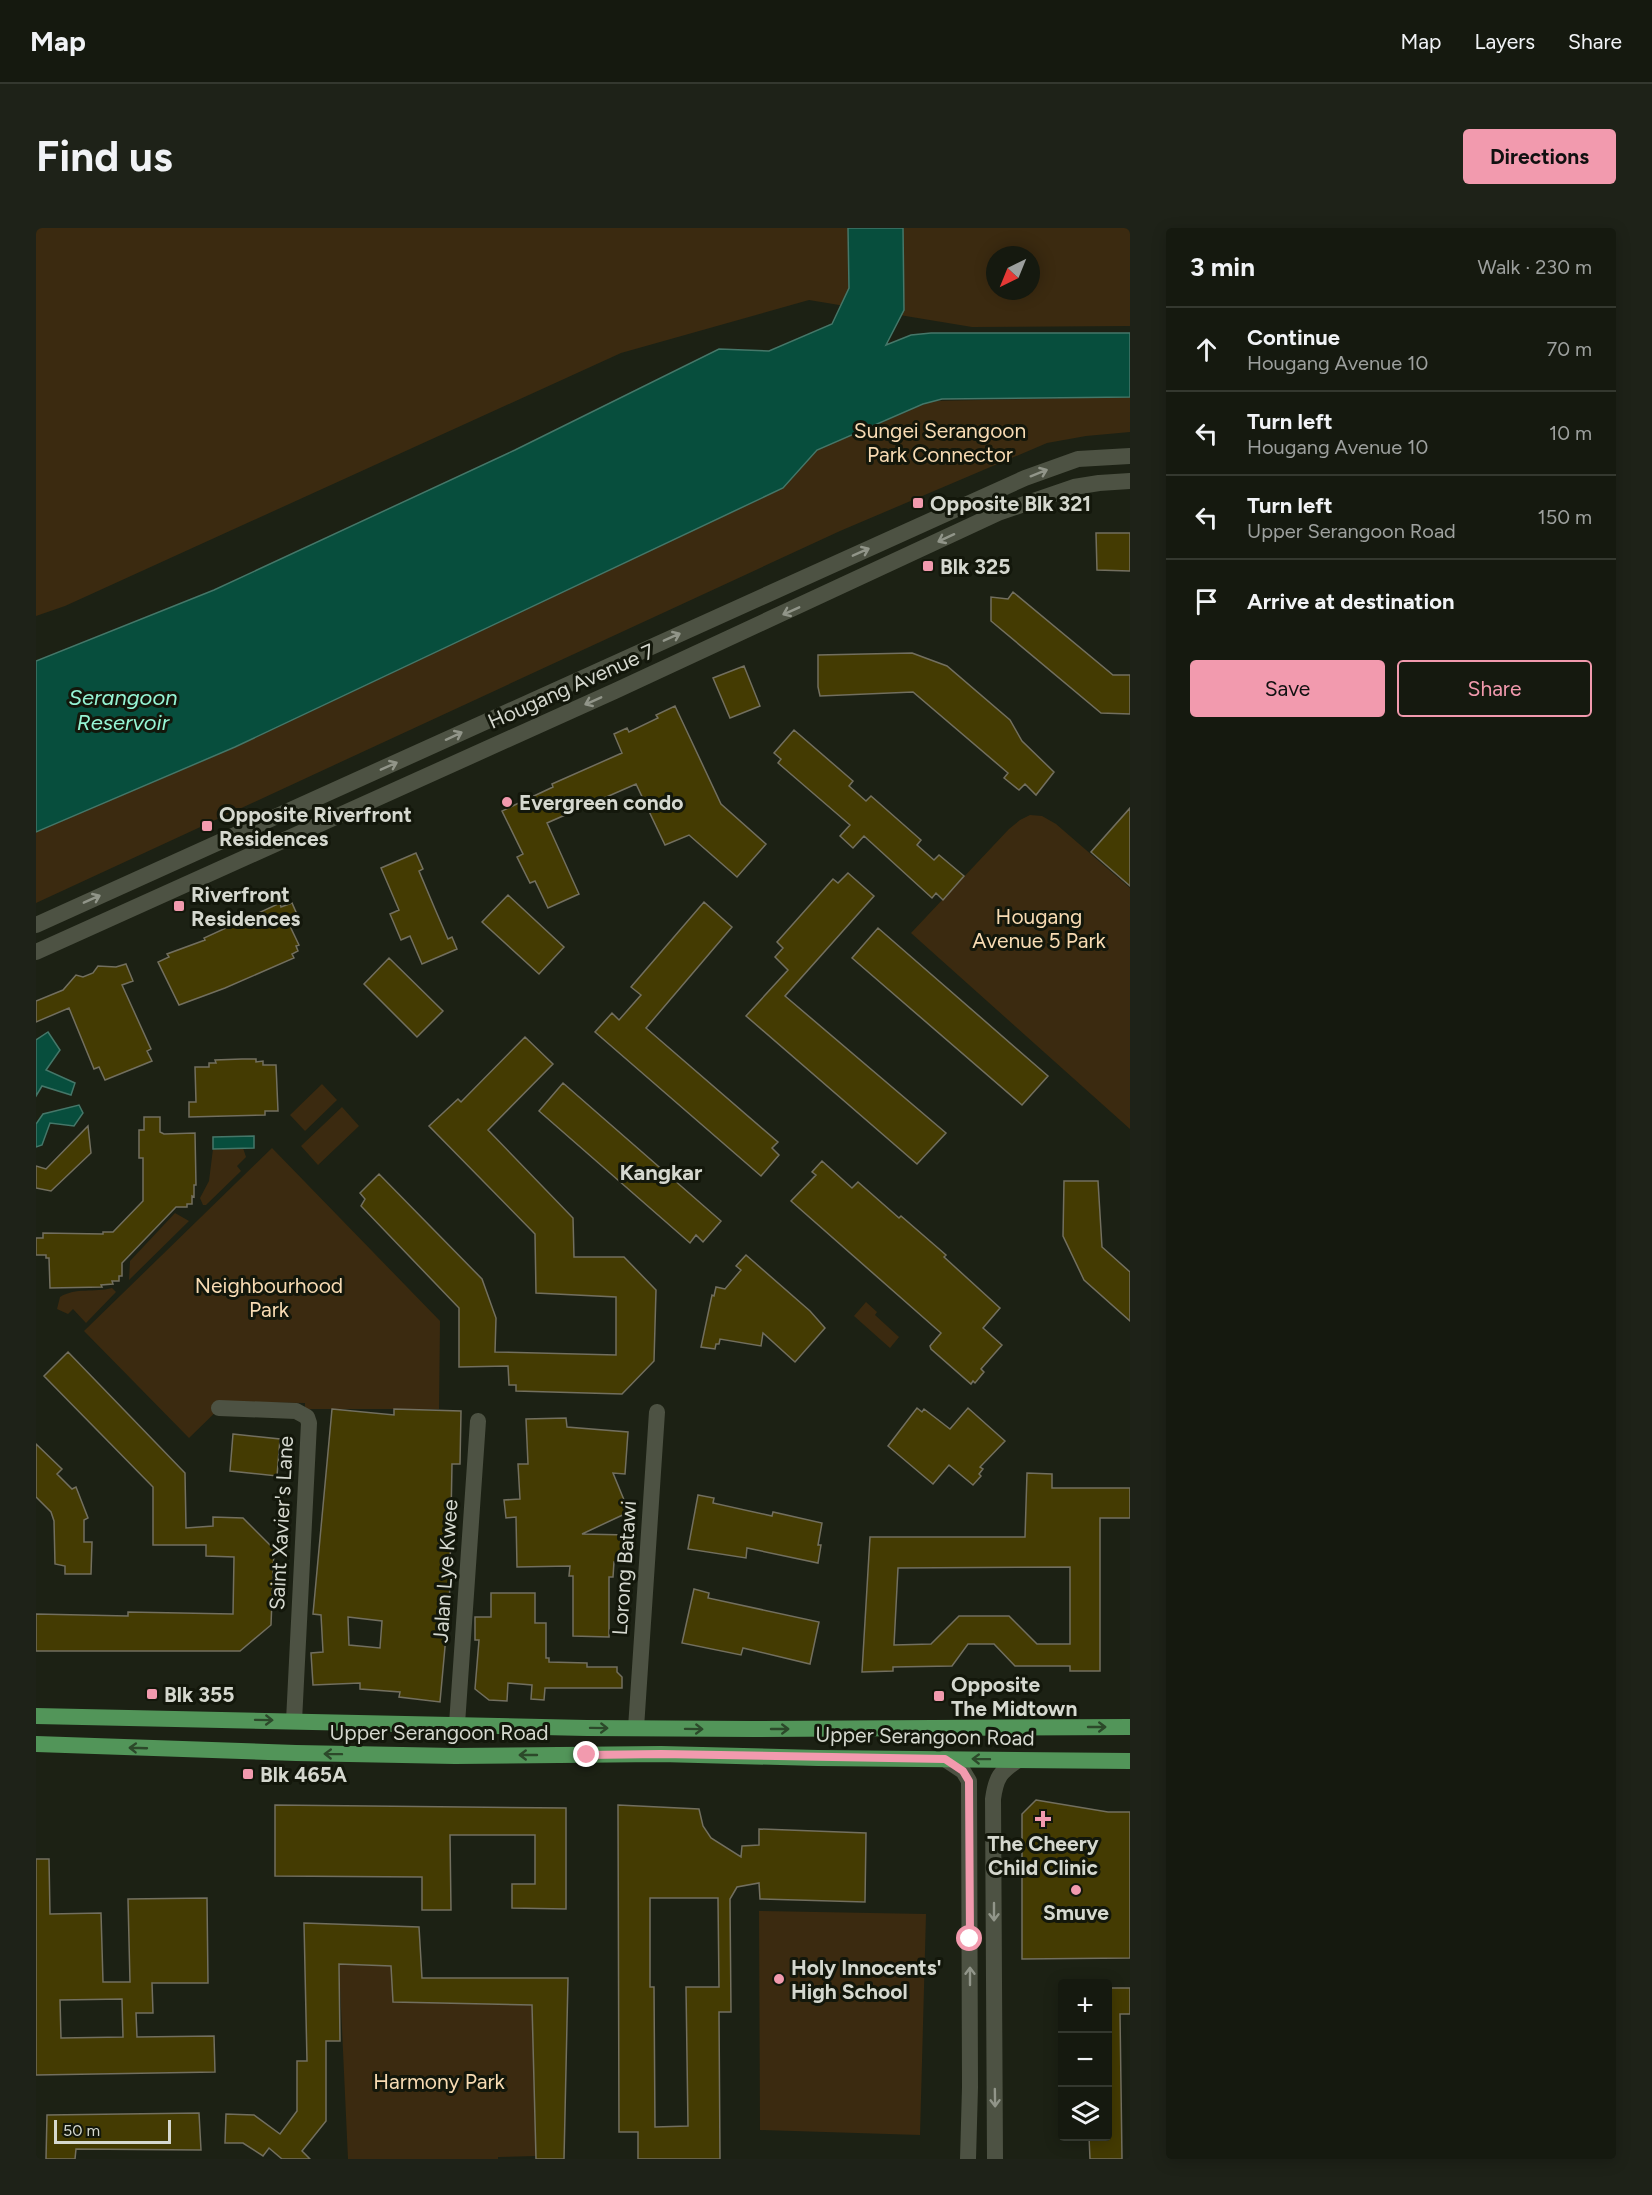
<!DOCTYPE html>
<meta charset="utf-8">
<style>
:root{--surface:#15190f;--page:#1e2218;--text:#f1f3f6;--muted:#9da09e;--line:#34382f;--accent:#f29aae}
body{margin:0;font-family:Figtree,sans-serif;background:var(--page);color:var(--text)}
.controls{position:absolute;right:18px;bottom:18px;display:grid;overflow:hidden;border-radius:6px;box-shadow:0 3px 15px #0003}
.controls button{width:54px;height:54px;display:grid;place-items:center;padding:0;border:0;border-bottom:2px solid var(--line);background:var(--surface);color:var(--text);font:30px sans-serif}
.compass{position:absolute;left:950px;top:18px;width:54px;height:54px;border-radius:50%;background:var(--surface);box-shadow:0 3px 15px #0003;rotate:223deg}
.scale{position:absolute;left:18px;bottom:15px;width:117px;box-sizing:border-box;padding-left:6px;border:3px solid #d5d8cf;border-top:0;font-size:16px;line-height:21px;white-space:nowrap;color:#d5d8cf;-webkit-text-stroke:4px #13170b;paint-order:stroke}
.stop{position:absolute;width:18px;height:18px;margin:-14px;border:4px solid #f29aae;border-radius:50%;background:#fff}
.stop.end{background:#f29aae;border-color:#fff;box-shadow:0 2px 6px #0008}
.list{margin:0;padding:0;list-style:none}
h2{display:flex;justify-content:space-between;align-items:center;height:78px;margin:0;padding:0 24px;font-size:26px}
h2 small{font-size:20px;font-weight:400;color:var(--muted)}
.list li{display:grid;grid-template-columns:39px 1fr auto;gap:18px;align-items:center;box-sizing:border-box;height:84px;padding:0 24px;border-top:2px solid var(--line)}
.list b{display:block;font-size:22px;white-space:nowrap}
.list p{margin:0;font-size:20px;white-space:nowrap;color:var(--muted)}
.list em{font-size:20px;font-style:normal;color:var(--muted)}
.actions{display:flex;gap:12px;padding:18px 24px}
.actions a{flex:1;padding:14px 0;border:2px solid var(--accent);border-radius:6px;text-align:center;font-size:21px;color:var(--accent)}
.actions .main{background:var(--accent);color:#111}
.icon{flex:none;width:33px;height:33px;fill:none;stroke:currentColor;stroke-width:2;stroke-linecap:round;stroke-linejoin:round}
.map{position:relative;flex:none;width:1094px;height:1931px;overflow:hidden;border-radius:6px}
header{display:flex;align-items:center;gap:36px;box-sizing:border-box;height:84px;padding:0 30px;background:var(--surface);border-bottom:2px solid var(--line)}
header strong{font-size:28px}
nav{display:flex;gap:33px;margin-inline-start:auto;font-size:21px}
.intro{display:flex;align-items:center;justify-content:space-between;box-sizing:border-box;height:144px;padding:0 36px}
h1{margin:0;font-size:42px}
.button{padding:15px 27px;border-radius:6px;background:var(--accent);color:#111;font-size:21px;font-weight:700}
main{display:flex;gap:36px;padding:0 36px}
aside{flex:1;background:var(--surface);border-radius:6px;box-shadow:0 3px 15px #0003}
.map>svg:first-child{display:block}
</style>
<header>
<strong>Map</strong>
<nav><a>Map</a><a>Layers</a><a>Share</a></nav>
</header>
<div class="intro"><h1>Find us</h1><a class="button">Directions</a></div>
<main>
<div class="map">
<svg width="1094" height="1931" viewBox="0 0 1094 1931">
<rect width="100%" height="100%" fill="#1c2114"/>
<!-- green -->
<path fill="#3b2a10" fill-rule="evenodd" d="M0,0H1094V98L936,99L773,72L585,125L29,378L0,388ZM959,27H995V63H959Z
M1094,169V204L1050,208L1011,215L804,303L0,675V604L200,519L747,260L781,222L896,173Z
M994,587L1006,588L1020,596L1094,660V901L875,705L973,601L984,592Z
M286,856L301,872L269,903L254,887Z
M306,879L323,898L282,937L265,918Z
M207,920L210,929L201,938L205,943L170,977H167L164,970L173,953L177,921Z
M236,920L404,1093L403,1181H269V1175L190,1174L153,1210L48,1103Z
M139,985L153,993L93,1052L94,1033Z
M76,1060L80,1064L50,1095L37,1081L32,1086L21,1081L24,1069C40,1059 58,1065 76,1060Z
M830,1074L841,1084L839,1087L863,1109L854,1120L818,1088Z
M723,1683L890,1686L884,1907L724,1902Z
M303,1736L355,1738L357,1774L496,1777L500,1928L462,1929V1931H312Z"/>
<!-- water -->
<path fill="#074e3d" stroke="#457769" stroke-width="1.5" d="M812,0H867L868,82L850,117L875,107L895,105H1094V169L906,171L887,176L781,222L747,260L199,519L0,604V433L178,362L479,222L683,121L733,123L796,96L813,60Z
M12,804L24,822L10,842L39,855L35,867L6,858L0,868V812Z
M43,877L47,885L38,898L14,895L6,917L0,919V896L7,886Z
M218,908V920L177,921V909Z"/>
<!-- building -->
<path fill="#443b02" stroke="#726f5f" stroke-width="1.5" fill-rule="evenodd" d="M1060,305H1094V343L1061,342Z
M977,364L1077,447H1094V486L1065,485L955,393V369L972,371Z
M876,425L911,438L974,492L986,513L1018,544L1000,567L989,556L983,562L968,550L972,545L877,464L784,468L782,459V427Z
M708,438L724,478L694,490L677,450Z
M639,478L685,576L730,616L701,649L653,607L629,617L600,556L511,595L543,666L512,680L499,653L494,655L481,629L487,626L466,583L517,559L516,556L586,525L578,506L591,500L593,504L622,490L620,487Z
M758,502L817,553L813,558L830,573L835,568L885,612L881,617L898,632L903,627L928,648L907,672L900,665L896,670L828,608L817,620L804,608L814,597L742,535L745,531L738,525Z
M1094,580V658L1055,624Z
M380,625L387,641L383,643L399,681L412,711L416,709L421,721L386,736L374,708L365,712L354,686L363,682L345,640Z
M812,645L838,668L749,768L910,905L881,936L710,788L752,742L739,729L747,720L741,714L797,651L802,655Z
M472,667L528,719L503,746L446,694Z
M668,674L696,699L610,800L742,914L736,920L743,927L725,948L559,804L576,785L583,792L605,767L595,759Z
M244,675L245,679L256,675L263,691L253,696L263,717L260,718L262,723L256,726L258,730L189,760L143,777L122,734L133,729L131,726L169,712L168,710Z
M842,700L1012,848L986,877L816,730Z
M353,730L407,783L381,809L328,756Z
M90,736L97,753L86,757L115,821L111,823L116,833L69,852L63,839L58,841L33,780L0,794V773L27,762L40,747L47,749L57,745L62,738L80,739Z
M489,809L517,836L452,902L537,990L538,1029H588L620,1062L618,1133L586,1166L480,1163V1157H473L472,1138L423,1139V1080L325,978L329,971L324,965L343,946L446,1051L460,1090L459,1124L580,1127V1069L500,1065L499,1006L393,898L422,871L425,874Z
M206,831H220V834L227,833V837H240L242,883H229V887L153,889V874H160L159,839H173V835H180L179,832Z
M527,855L685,993L667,1014L660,1007L654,1015L503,883Z
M108,889H124V904L128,906L159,905L160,957H158V969L156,968V976H151V979H140L86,1035V1048H83V1053H76L77,1056L65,1057L66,1059L14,1060L13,1030H10V1027H0V1010H7V1005L67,1006V1004H77L107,973V930H103V902H108Z
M52,898L55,925L15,963L0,960V938L10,941Z
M786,933L816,960L822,954L863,990L865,988L910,1027L908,1029L964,1080L947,1100L966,1117L945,1141L948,1144L939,1155L937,1153L935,1156L895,1121L894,1118L905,1105L755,973L780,947L776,944Z
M1028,953H1062L1066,1019L1094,1044V1093L1048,1052L1027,1008Z
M710,1027L774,1083L789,1100L759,1134L727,1105L725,1118L684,1111L683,1116H680L679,1121L665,1119L676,1067L678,1068L680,1059L689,1061L705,1042L700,1038Z
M32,1124L149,1245L150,1300L177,1298V1289L207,1290L238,1321L235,1397L204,1423H0V1386L92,1388V1384L197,1386L198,1329L170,1328V1317H117V1259L8,1148Z
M881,1180L886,1184L888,1181L914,1201L932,1180L969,1213L944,1239L947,1241L943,1246L945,1248L937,1257L913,1237L897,1256L852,1218Z
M296,1181L358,1187V1181L425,1183L424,1236H416L413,1397H411L404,1474L363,1469L364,1464L324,1461V1455L277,1457L275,1425L287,1424L285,1387L277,1386ZM312,1389L346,1393L344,1420L313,1417Z
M530,1190L531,1199L592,1204L589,1246L577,1245L593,1284L546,1306L592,1307V1334H578L577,1349H573V1409L537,1408V1348H533L534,1338L481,1339L480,1289L470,1290L468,1272L484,1271L482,1236H492L490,1191Z
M197,1206L244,1211L241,1248L194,1243Z
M0,1216L26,1241L21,1246L36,1261L40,1259L52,1290L48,1292V1314H56L55,1346H29V1338L19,1336L18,1293L15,1284L0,1269Z
M991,1245L1016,1246V1260H1094V1290H1064V1443H1034V1438H979L958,1416H932L916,1438L857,1439V1443L826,1444L834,1309H989ZM1034,1339V1416H1001L973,1388H923L895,1416L858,1417L862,1340Z
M662,1267L678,1270L677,1275L736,1288L737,1284L786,1295L782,1317H785L782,1335L711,1320L710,1330L652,1321Z
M658,1361L673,1365L672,1370L783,1394L774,1436L707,1420L705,1427L646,1415Z
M455,1365H499V1395H510V1430H513V1434L551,1435V1439H581V1444L586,1449V1460H509L508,1472L495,1471L496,1457L472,1455L471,1473L453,1472L439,1461L443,1412H439V1389H455Z
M1000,1572L1072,1584H1094V1730L986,1731V1586Z
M239,1577L530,1580V1681L476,1680V1656H499V1607H414L415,1682H386V1649L239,1648Z
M582,1577L663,1581L667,1598L675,1610L705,1629L706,1618L723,1617V1601L830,1605L829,1674L724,1671L723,1655L701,1659L694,1671L695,1784H683L684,1931H602V1904H583ZM614,1670H682L683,1759H650L652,1898L619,1899L618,1759H614Z
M0,1631H13L14,1686L65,1685L67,1754H94L92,1671L171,1670L172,1755H116L117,1785H100L101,1809L178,1808L179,1844L0,1847ZM86,1771L87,1809L25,1810L24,1772Z
M268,1695L383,1699L386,1750H532L528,1931H500L496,1777L357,1774L355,1738L303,1736L304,1813H290V1893L266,1923L274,1931H246L233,1920L227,1928L207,1915H189L190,1886L218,1887L244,1906L261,1883V1833H271Z
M1071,1760H1094V1786H1084L1086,1931H1054L1053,1908H1071Z
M163,1885L165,1922L40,1921L39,1931H10L11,1887Z"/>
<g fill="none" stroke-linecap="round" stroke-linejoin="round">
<!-- minor -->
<path stroke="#4d5243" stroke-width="16" d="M183,1180L260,1183L271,1189L273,1195L258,1493
M421,1496L442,1193
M600,1500L621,1184"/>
<!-- secondary -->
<path stroke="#4d5243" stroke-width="16" d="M0,697L989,250L1042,231L1094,228
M0,724L579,463L962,285L1038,259L1063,255L1094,253
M909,1531L927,1543L933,1553L934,1859L932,1931
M959,1931L957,1571C960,1549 964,1544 982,1532"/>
<!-- primary -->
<path stroke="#529559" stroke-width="16" d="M0,1488L551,1500L717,1501L1094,1499
M0,1516L260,1525L419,1528L625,1526L782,1530L1094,1533"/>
</g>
<!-- one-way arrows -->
<defs><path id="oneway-shaft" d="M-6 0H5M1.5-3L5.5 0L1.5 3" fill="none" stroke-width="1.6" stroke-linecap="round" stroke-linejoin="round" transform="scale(1.5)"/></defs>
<g stroke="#919589">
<use href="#oneway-shaft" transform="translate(1003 245) rotate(-22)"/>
<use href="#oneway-shaft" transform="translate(910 310) rotate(155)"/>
<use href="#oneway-shaft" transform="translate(825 324) rotate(-24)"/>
<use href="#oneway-shaft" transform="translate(755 383) rotate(156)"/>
<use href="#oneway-shaft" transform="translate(636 409) rotate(-24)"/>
<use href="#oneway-shaft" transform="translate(557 473) rotate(156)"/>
<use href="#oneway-shaft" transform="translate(418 508) rotate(-25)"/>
<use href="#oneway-shaft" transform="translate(353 538) rotate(-24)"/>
<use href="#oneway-shaft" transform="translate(56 671) rotate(-24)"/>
<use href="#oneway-shaft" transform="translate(958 1684) rotate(90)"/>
<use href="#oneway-shaft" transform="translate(934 1748) rotate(-90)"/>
<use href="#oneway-shaft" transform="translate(959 1870) rotate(89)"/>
</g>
<g stroke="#2c492a">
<use href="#oneway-shaft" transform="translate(228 1492) rotate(1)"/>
<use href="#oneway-shaft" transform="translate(1061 1499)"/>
<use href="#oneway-shaft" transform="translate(563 1500) rotate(1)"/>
<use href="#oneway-shaft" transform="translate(658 1501) rotate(1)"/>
<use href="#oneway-shaft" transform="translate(744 1501)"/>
<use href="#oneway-shaft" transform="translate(102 1520) rotate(-178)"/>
<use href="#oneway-shaft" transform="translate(297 1526) rotate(-179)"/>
<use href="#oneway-shaft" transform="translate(492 1527) rotate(180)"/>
<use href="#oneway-shaft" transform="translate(945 1531) rotate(-179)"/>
</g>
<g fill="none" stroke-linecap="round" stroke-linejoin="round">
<!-- route -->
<path stroke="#f29aae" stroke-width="8" d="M551,1527L625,1526L909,1531L927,1543L933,1553L934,1711"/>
</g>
<!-- markers -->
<g fill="#f29aae" stroke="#13170b" stroke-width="2">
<rect x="876" y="269" width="12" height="12" rx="3"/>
<rect x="886" y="332" width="12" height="12" rx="3"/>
<circle cx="471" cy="574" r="6"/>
<rect x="165" y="592" width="12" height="12" rx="3"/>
<rect x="137" y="672" width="12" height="12" rx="3"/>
<rect x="110" y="1460" width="12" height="12" rx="3"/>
<rect x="897" y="1462" width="12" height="12" rx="3"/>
<rect x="206" y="1540" width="12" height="12" rx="3"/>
<path d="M1004 1582h6v6h6v6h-6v6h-6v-6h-6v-6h6z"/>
<circle cx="1040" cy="1662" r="6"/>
<circle cx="743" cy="1751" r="6"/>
</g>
<g text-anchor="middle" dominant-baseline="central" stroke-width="6" stroke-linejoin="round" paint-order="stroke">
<!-- park labels -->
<g font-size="21" fill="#f8dbb3" stroke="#13170b">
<text x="904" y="202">Sungei Serangoon<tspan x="904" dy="24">Park Connector</tspan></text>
<text x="1003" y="688">Hougang<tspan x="1003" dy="24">Avenue 5 Park</tspan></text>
<text x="233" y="1057">Neighbourhood<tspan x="233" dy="24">Park</tspan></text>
<text x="403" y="1853">Harmony Park</text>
</g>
<!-- poi labels -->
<g font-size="21" font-weight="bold" fill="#d5d8cf" stroke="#13170b" text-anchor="start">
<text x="894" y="275">Opposite Blk 321</text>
<text x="904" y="338">Blk 325</text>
<text x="483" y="574">Evergreen condo</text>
<text x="183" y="586">Opposite Riverfront<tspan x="183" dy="24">Residences</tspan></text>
<text x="155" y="666">Riverfront<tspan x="155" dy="24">Residences</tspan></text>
<text x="915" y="1456">Opposite<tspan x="915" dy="24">The Midtown</tspan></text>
<text x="128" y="1466">Blk 355</text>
<text x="224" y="1546">Blk 465A</text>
<text x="1007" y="1615" text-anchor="middle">The Cheery<tspan x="1007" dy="24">Child Clinic</tspan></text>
<text x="1040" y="1684" text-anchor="middle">Smuve</text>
<text x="755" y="1739">Holy Innocents'<tspan x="755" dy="24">High School</tspan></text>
</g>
<!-- street labels -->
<g font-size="21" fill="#d5d8cf" stroke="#13170b">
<text transform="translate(535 458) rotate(-24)">Hougang Avenue 7</text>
<text transform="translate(245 1295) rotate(-87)">Saint Xavier's Lane</text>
<text transform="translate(588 1340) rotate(-86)">Lorong Batawi</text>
<text transform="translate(409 1343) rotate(-86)">Jalan Lye Kwee</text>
<text x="403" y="1504">Upper Serangoon Road</text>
<text transform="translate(889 1508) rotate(1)">Upper Serangoon Road</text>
</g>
<!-- water labels -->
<g font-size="22" font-style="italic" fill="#96f5d5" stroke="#13170b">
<text x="87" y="469">Serangoon<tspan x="87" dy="25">Reservoir</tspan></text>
</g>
<!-- neighbourhood labels -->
<g font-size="22" font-weight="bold" fill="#d5d8cf" stroke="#13170b">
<text x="625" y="944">Kangkar</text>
</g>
</g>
</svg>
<div class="controls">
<button>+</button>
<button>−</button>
<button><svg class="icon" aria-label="layers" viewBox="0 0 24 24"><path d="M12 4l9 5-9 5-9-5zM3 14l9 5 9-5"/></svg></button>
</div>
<svg class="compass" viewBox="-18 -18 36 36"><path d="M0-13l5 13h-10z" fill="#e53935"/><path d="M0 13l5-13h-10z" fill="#9da09e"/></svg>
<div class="scale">50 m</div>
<div class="stop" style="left:934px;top:1711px"></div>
<div class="stop end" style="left:551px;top:1527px"></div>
</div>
<aside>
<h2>3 min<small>Walk · 230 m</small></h2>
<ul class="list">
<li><svg class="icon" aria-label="ahead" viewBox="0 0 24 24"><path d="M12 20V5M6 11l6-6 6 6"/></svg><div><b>Continue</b><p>Hougang Avenue 10</p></div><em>70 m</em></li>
<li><svg class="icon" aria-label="left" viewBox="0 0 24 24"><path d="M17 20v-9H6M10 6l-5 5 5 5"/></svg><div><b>Turn left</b><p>Hougang Avenue 10</p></div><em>10 m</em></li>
<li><svg class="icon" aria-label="left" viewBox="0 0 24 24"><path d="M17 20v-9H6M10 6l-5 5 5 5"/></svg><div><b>Turn left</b><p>Upper Serangoon Road</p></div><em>150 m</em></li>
<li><svg class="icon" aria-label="arrive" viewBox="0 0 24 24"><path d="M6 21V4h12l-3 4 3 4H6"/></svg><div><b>Arrive at destination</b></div></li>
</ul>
<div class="actions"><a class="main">Save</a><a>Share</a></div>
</aside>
</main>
